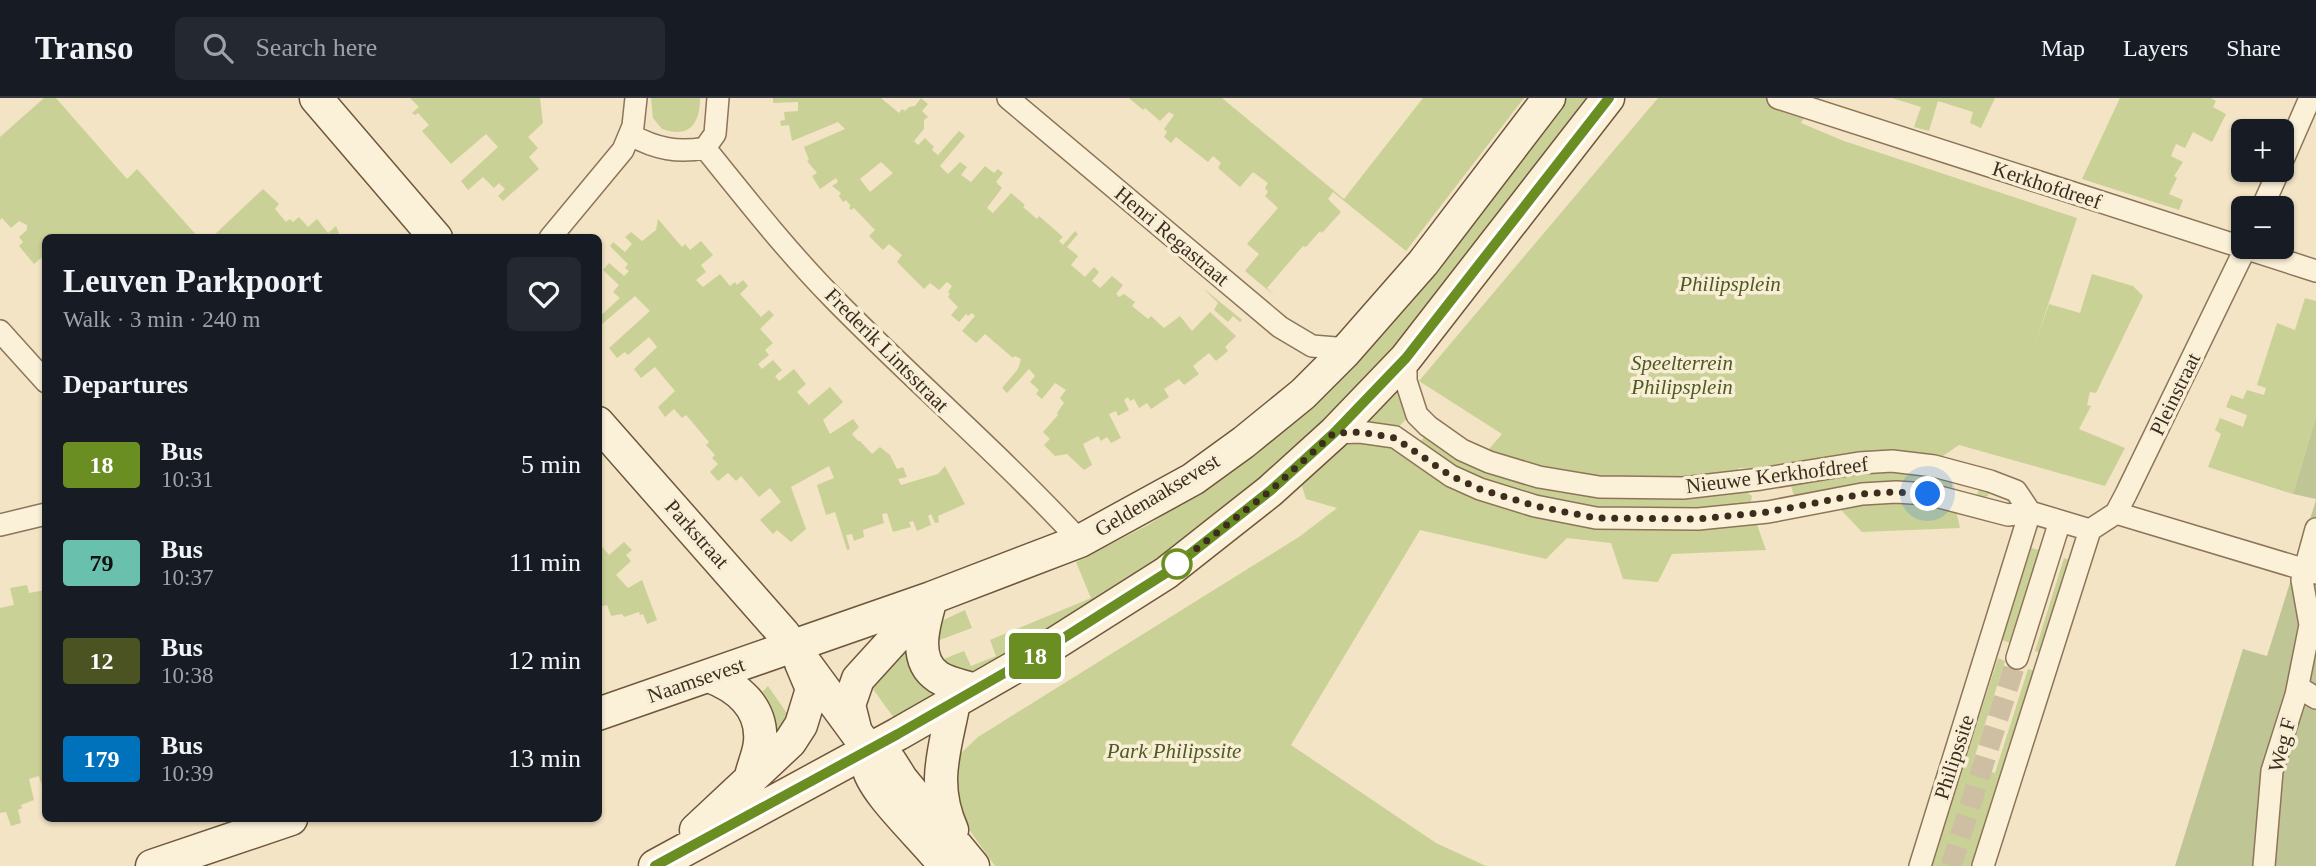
<!DOCTYPE html>
<html lang="en">
<head>
<meta charset="utf-8">
<style>
	:root { --surface:#171b24; --page:#242831; --text:#f1f3f6; --muted:#9ea1a6; --line:#363941 }
	body { margin:0; font-family:Georgia,serif; background:var(--page); color:var(--text); height:100vh; display:flex; flex-direction:column; font-size:26px; white-space:nowrap }
	* { box-sizing:border-box; margin:0 }
	p { font-size:23px; color:var(--muted) }
	.icon { flex:none; width:38px; height:38px; fill:none; stroke:currentColor; stroke-width:2; stroke-linecap:round; stroke-linejoin:round }
	.map { position:relative; flex:1; overflow:hidden }
	.details { position:absolute; left:42px; top:136px; width:560px; height:588px; display:flex; flex-direction:column; background:var(--surface); border-radius:10px; box-shadow:0 2px 5px #0004 }
	.details>* { flex:none }
	.badge { padding:0 14px; border-radius:5px; font-size:24px; line-height:46px }
	.buttons { position:absolute; left:2231px; top:21px; display:grid; gap:14px }
	.buttons a { display:grid; place-items:center; width:63px; height:63px; border-radius:10px; background:var(--surface); box-shadow:0 2px 5px #0004; font-size:35px }
	.you { position:absolute; width:35px; height:35px; margin:-18px; border:5px solid #fff; border-radius:50%; background:#1a73e8; box-shadow:0 0 0 10px #1a73e833 }
	.map>.badge { position:absolute; translate:-50% -50%; box-shadow:0 0 0 4px #fff }
	h2 { padding:0 21px; font-size:26px; line-height:63px }
	.round { display:grid; place-items:center; flex:none; width:74px; height:74px; border-radius:10px; background:var(--page) }
	.head { display:flex; align-items:center; justify-content:space-between; height:119px; padding:0 21px }
	h1 { font-size:33px; font-weight:700; line-height:52px }
	ul { padding:0; list-style:none }
	li { display:flex; align-items:center; gap:21px; height:98px; padding:0 21px }
	li div { flex:1 }
	li b { display:block; font-size:26px }
	li em { font-style:normal }
	li .badge { min-width:77px; font-weight:700; text-align:center }
	header { display:flex; align-items:center; gap:42px; box-sizing:border-box; height:98px; padding:0 35px; background:var(--surface); border-bottom:2px solid var(--line) }
	header strong { font-size:33px }
	nav { display:flex; gap:38px; margin-inline-start:auto; font-size:24px }
	.search { width:490px; height:63px; background:var(--page); display:flex; align-items:center; gap:18px; box-sizing:border-box; padding:0 24px; border-radius:10px; color:var(--muted); font-size:26px }
	.map>svg:first-child { display:block }
	.green { fill:#cad197; fill-rule:evenodd }
	.cemetery { fill:#c0c596 }
	.lines { fill:none; stroke-linecap:round; stroke-linejoin:round }
	.street-tunnel { stroke:#cebfa3; stroke-width:21; stroke-dasharray:21 10; stroke-linecap:butt }
	.street-casing { stroke:#8e7559; stroke-width:24 }
	.secondary-casing { stroke:#70563c; stroke-width:35 }
	.street { stroke:#fbf1d9; stroke-width:21 }
	.secondary { stroke:#fbf1d9; stroke-width:32 }
	.line-casing { stroke:#fff; stroke-width:16 }
	.line { stroke:#6b8e23; stroke-width:10 }
	.walk { stroke:#3d2d1e; stroke-width:7; stroke-dasharray:0 12.6 }
	.stop-dot { fill:#fff; stroke:#6b8e23; stroke-width:3.5 }
	.labels { text-anchor:middle; dominant-baseline:central; stroke-width:7; stroke-linejoin:round; paint-order:stroke }
	.street-label { font-size:21px; fill:#3d2d1e; stroke:#f8eed5 }
	.park-label { font-size:21px; font-style:italic; fill:#4d5b23; stroke:#f8eed5 }
</style>
</head>
<body>
<header>
<strong>Transo</strong>
<div class="search"><svg class="icon" aria-label="search" viewBox="0 0 24 24"><circle cx="10" cy="10" r="6"/><path d="M15 15l6 6"/></svg>Search here</div>
<nav><a>Map</a><a>Layers</a><a>Share</a></nav>
</header>
<div class="map">
<svg width="2316" height="768" viewBox="0 0 2316 768">
	<rect width="100%" height="100%" fill="#f2e4c4"/>
	<path class="green" d="M44,0H56L127,81L137,71L199,140H46L45,164L41,160L34,166L19,148L23,144L19,139L27,132V127L19,123L11,130L2,120L0,122V39Z
		M410,0H540L543,25L528,39L538,50L529,59L539,71L503,103L498,98L505,91L499,85L494,90L483,79L468,92L461,83L498,49L486,36L451,66L422,33L429,27L418,15L415,17L412,15L419,9Z
		M651,0H700C700,25 690,41 662,31L653,20Z
		M773,0H881L899,15L902,11L905,13L909,9L915,8L921,0L928,6L922,13L928,19L924,22V31L914,43L918,47L925,40L934,49L932,52L938,57L959,33L965,38L940,68L948,76L960,64L967,69L961,77L971,84L985,68L994,75L998,71L1003,75L996,84L1002,90L987,110L993,115L1011,95L1025,107L1023,109L1037,121L1039,118L1063,139L1059,143L1063,147L1075,133L1078,136L1067,149L1078,158L1071,167L1085,179L1094,169L1099,174L1092,183L1100,190L1112,178L1123,187L1116,196L1119,199L1124,196L1135,204L1132,208L1148,221L1151,218L1164,230L1180,218L1192,233L1210,214L1236,238L1225,249L1228,253L1216,263L1209,255L1193,268L1199,276L1184,287L1179,281L1164,291L1169,299L1151,311L1147,305L1139,310L1134,301L1130,303L1128,299L1124,302L1129,312L1118,318L1116,313L1109,316L1121,340L1111,345L1107,339L1101,343L1098,338L1083,346L1092,367L1084,372L1067,356L1055,358L1044,347L1050,341L1043,334L1058,317L1057,315L1064,305L1060,300L1066,292L1055,285L1042,301L1036,296L1039,292L1030,284L1035,278L1029,271L1007,295L1002,290L1018,271L1021,261L1015,258L1013,260L985,236L976,245L962,233L975,218L972,215L968,218L966,216L959,224L951,217L958,209L948,199L950,196L948,194L952,188L947,184L939,192L930,185L924,191L897,164L902,157L889,146L883,152L869,138L875,132L854,110L851,112L849,110L851,108L846,102L843,104L839,98L841,95L832,88L838,84L836,80L820,91L812,78L817,75L807,63L809,62L804,49L845,31L838,24L792,43L789,27L781,28L780,23L785,22L784,14L798,13V4L773,5ZM881,64L893,75L870,94L860,81Z
		M1129,0H1222L1344,101L1423,0H1524L1406,153L1333,94L1328,101L1341,114L1322,135L1320,133L1306,149L1303,148L1267,190L1275,198L1245,173L1259,156L1247,146L1278,110L1265,98L1268,94L1265,90L1268,85L1253,74L1240,89L1218,70L1221,65L1213,58L1208,64L1176,39L1171,45L1164,39L1167,34L1164,31L1174,17L1169,14L1160,23L1145,10L1143,12Z
		M1565,0H1591L1403,241L1341,308L1260,383L1174,451L1103,499L985,568L964,577L941,562L964,553L971,568L996,558L990,542L1091,500L1076,464L1148,427L1193,398L1501,84Z
		M1658,0H1817L1801,25L1844,43L2077,120L2034,249L2049,206L2080,215L2092,176L2133,188L2143,198L2096,295L2090,294L2087,307L2091,308L2079,331L2125,350L2105,388L1959,347L1943,358L1948,377L1952,378V390L1977,397L1980,389L1989,391L1988,398L1981,401L1952,394L1960,430L1862,434L1824,394L1794,398L1791,388L1801,369L1738,370L1745,393L1752,398L1750,407L1766,452L1672,456L1658,484L1623,481L1611,445L1567,440L1546,461L1420,432L1291,647L1436,745L1486,768H995L961,720L953,673L958,658L978,639L1299,439L1337,410L1306,401L1296,370L1334,335L1395,339L1452,391L1466,377L1417,346L1429,335L1478,364L1502,336L1419,283Z
		M1892,0H1995L1981,30L1970,25L1973,14L1938,3L1929,33L1914,29L1921,9Z
		M2120,0H2211L2216,3L2213,9L2226,16L2212,44L2193,34L2185,50L2176,46L2171,58L2183,64L2174,78L2177,80L2169,96L2183,102L2179,112L2082,81Z
		M263,91L279,106L275,111L286,124L290,121L293,124L299,119L308,129L317,121L328,135L336,128L341,140H211Z
		M658,121L682,149L685,146L690,152L701,143L713,157L701,167L706,174L696,182L703,189L720,176L730,188L735,184L737,187L743,182L748,188L740,196L761,219L769,212L774,217L760,231L773,245L765,252L769,257L758,266L762,271L773,262L782,272L775,278L779,283L794,271L806,286L797,294L809,307L830,289L843,304L823,322L830,336L853,321L859,329L852,336L858,343H860L872,356L880,349L890,357L897,371L903,369L907,379L898,381L901,387L938,376L945,368L965,406L938,418L939,424L935,425L931,416L928,418L931,427L917,433L913,423L909,424L911,429L893,434L887,415L882,416L884,425L863,432L864,439L854,443L852,436L846,437L850,451L847,452L835,414L826,417L817,387L834,380L829,368L791,389L806,431L791,444L777,432L773,436L760,422L781,404L770,390L759,399L741,378L736,383L728,375L718,383L710,374L718,366L712,360L715,357L706,347L709,344L686,317L682,320L674,311L665,319L658,309L675,293L655,269L641,280L634,271L657,249L649,239L628,257L625,254L617,260L609,250L650,213L635,198L601,227L599,223V219L620,200L613,194L619,187L603,172L609,165L624,178L629,173L625,170L628,166L610,148L613,144L625,154L632,146L625,139L631,134L642,143L656,132Z
		M1203,190L1242,222L1240,224L1233,218L1228,224L1214,212L1218,205Z
		M2305,200L2316,203V319L2293,396L2208,369L2221,336L2215,332L2220,320L2243,329L2247,317L2226,309L2231,297L2243,301L2247,292L2264,297L2266,290L2257,287L2277,225L2295,232Z
		M1396,292L1408,319L1395,333L1366,328L1367,323Z
		M624,444L632,452L626,457L631,463L616,477L628,490L642,482L657,522L647,526L643,516L640,517L639,514L624,519L622,516L611,518L607,507L599,509V445L609,457Z
		M2031,450L2039,452L2010,545L2002,542Z
		M2064,460L2072,463L2043,556L2035,553Z
		M27,487L29,495L45,492V687L42,688L39,678L29,681L34,702L21,707L22,710L18,712L21,725L11,728L6,714L0,715V510L14,507L10,490Z
		M965,512L972,530L934,544L937,525Z
		M909,543L945,592L894,620L870,587Z
		M1998,560L2005,563L1972,667L1995,675L2028,571L2035,573L1973,768H1931Z
		M768,588L793,624L776,647L758,599Z"/>
	<path class="cemetery" d="M2316,319V401L2293,396Z
		M2316,402V768H2175L2243,551L2267,558Z"/>
	<g class="lines">
		<path class="street-tunnel" d="M1951,768L2017,560"/>
		<g class="street-casing">
			<path id="street" d="M1008,0L1280,229L1312,248L1348,251
				M1778,0L2316,173
				M631,37C656,51 678,55 705,50L715,36L718,0
				M705,50C746,101 787,153 833,200C914,283 1002,358 1080,443
				M2282,64L2310,0
				M2262,110L2279,72
				M550,140L623,52L633,28L636,0
				M0,233L46,284
				M1406,260V283L1417,317L1428,328L1462,352L1489,364L1539,379L1599,389L1683,390L1761,381L1859,365L1892,363L1934,368L1990,383L2016,393L2030,414
				M1334,335L1360,334L1395,339L1451,378L1480,391L1535,408L1596,420L1698,421L1768,414L1862,396L1896,394L1928,396L2008,417L2030,414L2090,432
				M2116,415L2316,475
				M0,427L46,416
				M2090,432L2116,415L2126,396L2246,149
				M2017,560L2060,423
				M2298,589L2316,600
				M1920,768L2030,414
				M1983,768L2090,432
				M2264,768L2272,673L2296,597L2310,527L2302,482L2316,431"/>
		</g>
		<g class="secondary-casing">
			<path id="secondary" d="M316,0L436,140
				M598,325L783,535L869,652L890,663L902,682L973,768
				M931,501C924,525 912,562 938,579C949,586 963,588 975,592
				M709,578C738,589 763,610 760,644C759,657 752,670 750,683
				M598,616L931,500L1080,443L1193,381L1244,344L1303,296L1344,255L1423,165L1549,0
				M855,631L849,607L858,581L928,504
				M869,652C869,657 867,663 868,668C870,692 929,745 945,768
				M696,732L790,644L801,627L812,591L801,565
				M952,732C931,685 945,652 954,604
				M152,768L291,721
				M655,768L898,636L1043,553L1166,475L1270,393L1334,335L1406,260L1608,0"/>
		</g>
		<use href="#street" class="street"/>
		<use href="#secondary" class="secondary"/>
	</g>
	<g class="lines">
		<g class="line-casing">
			<path id="line" d="M655,768L898,636L1043,553L1166,475L1270,393L1334,335L1406,260L1609,0"/>
		</g>
		<use href="#line" class="line"/>
		<path class="walk" d="M1177,466L1270,393L1334,335L1360,334L1395,340L1451,378L1480,391L1535,408L1596,420L1698,421L1768,414L1862,396L1896,394L1928,396"/>
	</g>
	<circle class="stop-dot" cx="1177" cy="466" r="14"/>
	<g class="labels">
		<g class="street-label">
			<text transform="translate(2047 87) rotate(18)">Kerkhofdreef</text>
			<text transform="translate(1172 138) rotate(40)">Henri Regastraat</text>
			<text transform="translate(887 252) rotate(45)">Frederik Lintsstraat</text>
			<text transform="translate(2175 296) rotate(-64)">Pleinstraat</text>
			<text transform="translate(1777 377) rotate(-7)">Nieuwe Kerkhofdreef</text>
			<text transform="translate(1157 397) rotate(-31)">Geldenaaksevest</text>
			<text transform="translate(697 436) rotate(48)">Parkstraat</text>
			<text transform="translate(696 582) rotate(-19)">Naamsevest</text>
			<text transform="translate(2282 647) rotate(-75)">Weg F</text>
			<text transform="translate(1954 659) rotate(-72)">Philipssite</text>
		</g>
		<g class="park-label">
			<text x="1730" y="186">Philipsplein</text>
			<text x="1682" y="265">Speelterrein<tspan x="1682" dy="24">Philipsplein</tspan></text>
			<text x="1174" y="653">Park Philipssite</text>
		</g>
	</g>
</svg>
<div class="buttons">
<a>+</a>
<a>−</a>
</div>
<div class="you" style="left:1928px;top:396px"></div>
<b class="badge" style="left:1035px;top:558px;background:#6b8e23;color:#fff">18</b>
<section class="details">
<div class="head"><div><h1>Leuven Parkpoort</h1><p>Walk · 3 min · 240 m</p></div><a class="round"><svg class="icon" aria-label="heart" viewBox="0 0 24 24"><path d="M12 20l-8-8c-3-5 5-10 8-4 3-6 11-1 8 4z"/></svg></a></div>
<h2>Departures</h2>
<ul>
<li><span class="badge" style="background:#6b8e23;color:#fff">18</span><div><b>Bus</b><p>10:31</p></div><em>5 min</em></li>
<li><span class="badge" style="background:#69c0ac;color:#111">79</span><div><b>Bus</b><p>10:37</p></div><em>11 min</em></li>
<li><span class="badge" style="background:#4a5321;color:#fff">12</span><div><b>Bus</b><p>10:38</p></div><em>12 min</em></li>
<li><span class="badge" style="background:#0072bc;color:#fff">179</span><div><b>Bus</b><p>10:39</p></div><em>13 min</em></li>
</ul>
</section>
</div>
</body>
</html>
